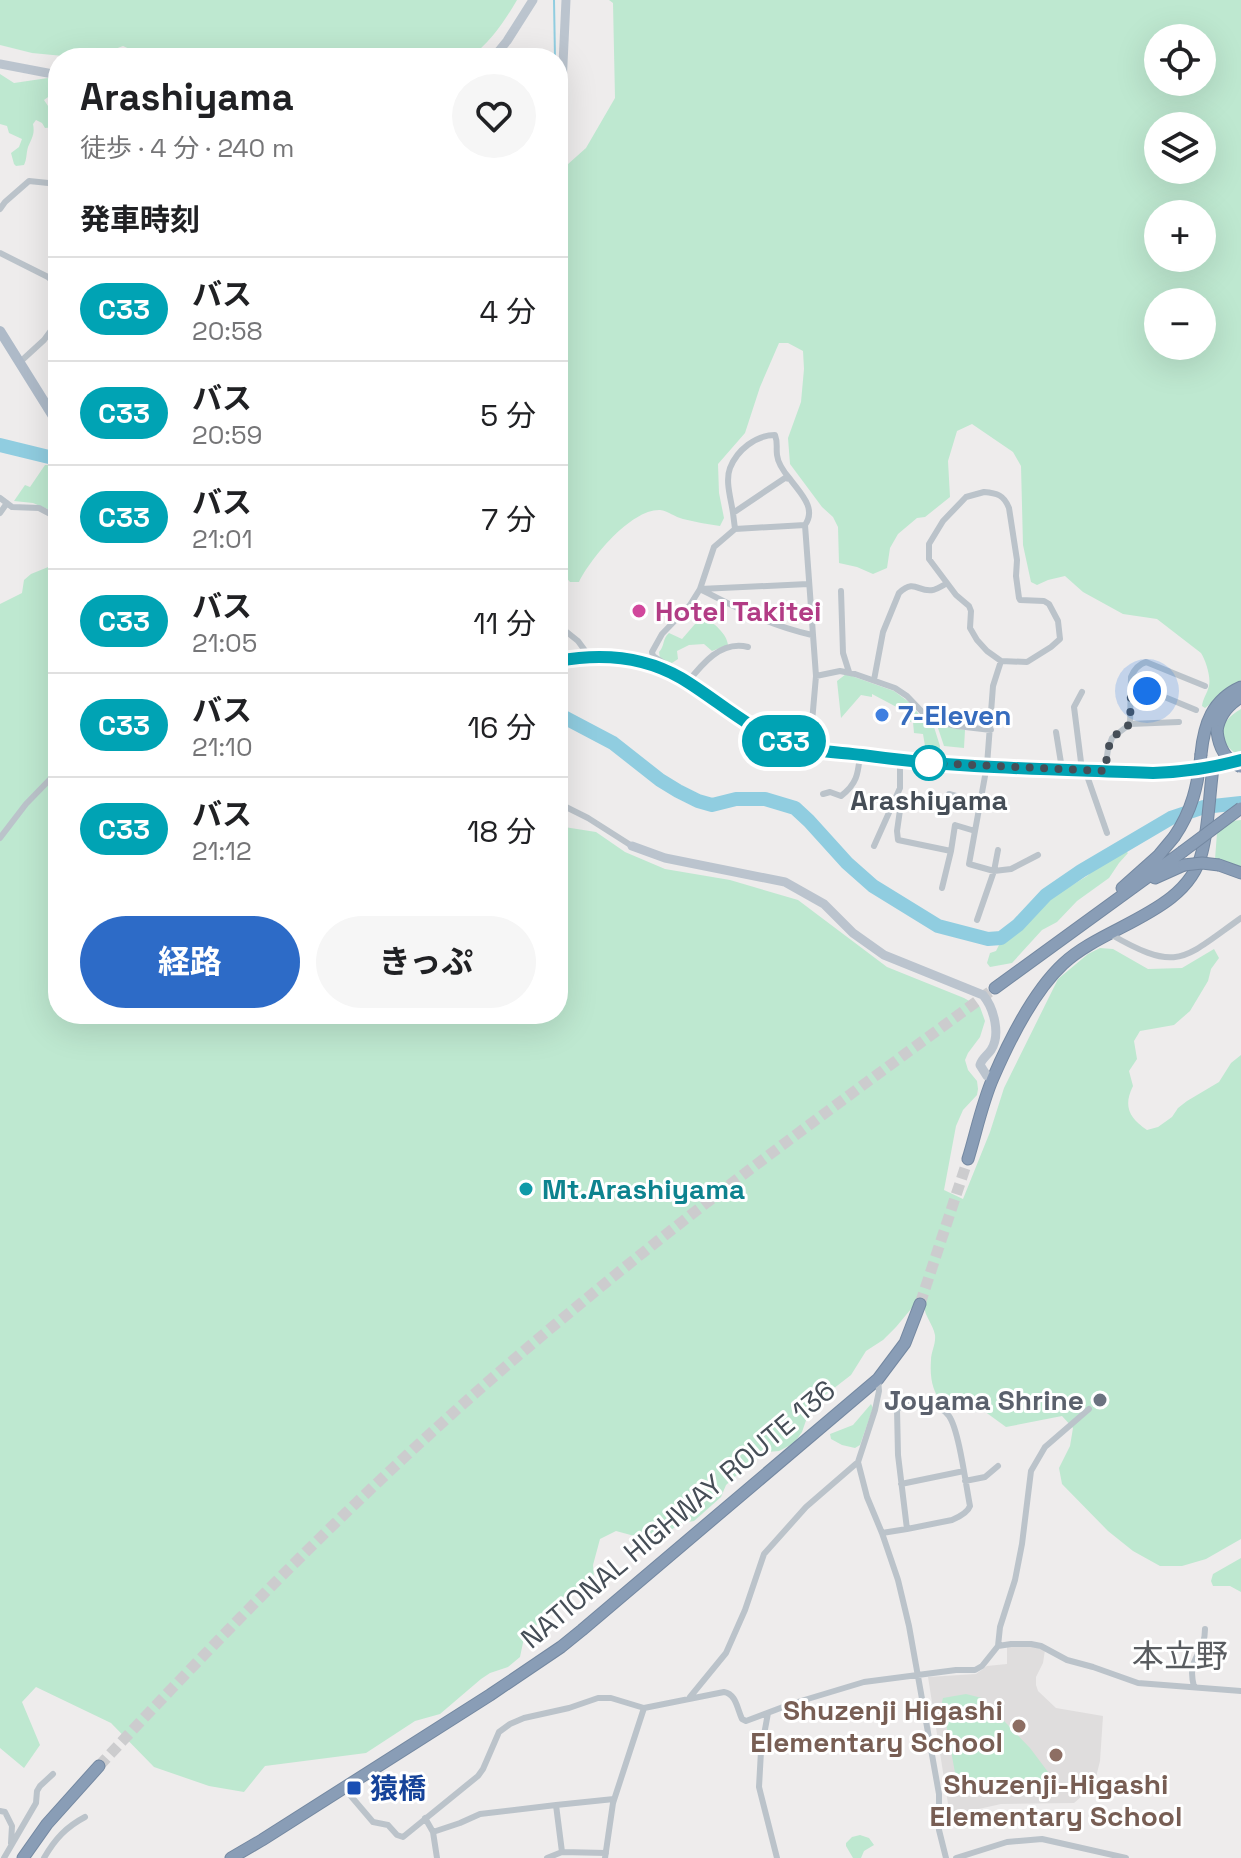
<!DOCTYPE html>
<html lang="ja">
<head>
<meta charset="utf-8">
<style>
	:root { --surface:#fff; --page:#f6f6f6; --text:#202124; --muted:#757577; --line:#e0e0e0; --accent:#2d6bc7 }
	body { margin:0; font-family:"Space Grotesk","Noto Sans JP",sans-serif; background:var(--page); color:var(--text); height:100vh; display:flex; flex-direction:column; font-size:30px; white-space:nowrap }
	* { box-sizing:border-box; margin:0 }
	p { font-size:26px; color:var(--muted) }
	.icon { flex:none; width:44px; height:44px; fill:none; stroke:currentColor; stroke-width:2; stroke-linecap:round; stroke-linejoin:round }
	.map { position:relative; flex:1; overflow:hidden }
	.sheet { position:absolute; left:48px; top:48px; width:520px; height:976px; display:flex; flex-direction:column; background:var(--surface); border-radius:32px; box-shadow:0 8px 32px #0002 }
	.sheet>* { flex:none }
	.badge { padding:0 16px; border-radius:26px; font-size:28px; line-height:52px }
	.tools { position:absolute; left:1144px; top:24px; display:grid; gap:16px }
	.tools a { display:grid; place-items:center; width:72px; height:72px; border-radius:50%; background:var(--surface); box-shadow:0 8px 32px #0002; font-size:40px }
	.you { position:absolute; width:40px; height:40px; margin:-20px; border:6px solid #fff; border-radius:50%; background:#1a73e8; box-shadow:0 0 0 12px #1a73e833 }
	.map>.badge { position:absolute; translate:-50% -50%; box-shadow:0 0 0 4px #fff }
	h2 { padding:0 32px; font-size:30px; line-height:72px }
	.round { display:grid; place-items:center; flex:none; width:84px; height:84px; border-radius:42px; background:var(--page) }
	.headline { display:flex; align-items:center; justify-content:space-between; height:136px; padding:0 32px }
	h1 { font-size:38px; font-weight:700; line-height:60px }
	.cta { display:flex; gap:16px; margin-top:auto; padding:16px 32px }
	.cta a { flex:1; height:92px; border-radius:48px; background:var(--accent); color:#fff; font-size:32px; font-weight:700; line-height:92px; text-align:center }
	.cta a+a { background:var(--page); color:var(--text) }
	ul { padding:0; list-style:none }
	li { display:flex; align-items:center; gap:24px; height:104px; padding:0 32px; border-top:2px solid var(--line) }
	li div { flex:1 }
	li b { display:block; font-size:30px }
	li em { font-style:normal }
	li .badge { min-width:88px; font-weight:700; text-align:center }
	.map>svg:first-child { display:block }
	.education { fill:#dfdddd }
	.green { fill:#bee8d0; fill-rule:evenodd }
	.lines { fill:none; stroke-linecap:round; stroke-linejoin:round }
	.stream { stroke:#90cde0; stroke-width:2 }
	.river { stroke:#90cde0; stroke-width:14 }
	.highway-tunnel { stroke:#ccccce; stroke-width:11; stroke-dasharray:11 5.5; stroke-linecap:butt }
	.highway-casing { stroke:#7488a1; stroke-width:13 }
	.street { stroke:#bbc3ca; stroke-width:6 }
	.secondary { stroke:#bbc4ce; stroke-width:9 }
	.primary { stroke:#aebac8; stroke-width:10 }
	.highway { stroke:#899db6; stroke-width:11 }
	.highway-bridge-casing { stroke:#7488a1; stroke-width:13; stroke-linecap:butt }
	.highway-bridge { stroke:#899db6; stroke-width:11 }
	.line-casing { stroke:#fff; stroke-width:18 }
	.line { stroke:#00a3b4; stroke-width:12 }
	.walk { stroke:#464e57; stroke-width:8; stroke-dasharray:0 14.4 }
	.hotel-dot { fill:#d1479c; stroke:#fff; stroke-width:3 }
	.shop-dot { fill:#3f7fe0; stroke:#fff; stroke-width:3 }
	.stop-dot { fill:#fff; stroke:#00a3b4; stroke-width:4 }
	.culture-dot { fill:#0f9aa8; stroke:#fff; stroke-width:3 }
	.worship-dot { fill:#6b7280; stroke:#fff; stroke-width:3 }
	.education-dot { fill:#8d6e63; stroke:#fff; stroke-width:3 }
	.transit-dot { fill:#1a4fb4; stroke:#fff; stroke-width:3 }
	.labels { text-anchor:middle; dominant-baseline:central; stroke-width:6; stroke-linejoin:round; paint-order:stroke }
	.hotel-label { font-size:28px; font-weight:bold; fill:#b23c85; stroke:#fff; text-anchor:start }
	.shop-label { font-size:28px; font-weight:bold; fill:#366cbe; stroke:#fff; text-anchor:start }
	.stop-label { font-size:28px; font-weight:bold; fill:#464e57; stroke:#fff }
	.culture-label { font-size:28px; font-weight:bold; fill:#0d838f; stroke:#fff; text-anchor:start }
	.worship-label { font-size:28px; font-weight:bold; fill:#5b616d; stroke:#fff; text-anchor:end }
	.street-label { font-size:28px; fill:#464e57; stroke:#fff }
	.education-label { font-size:28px; font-weight:bold; fill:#785e54; stroke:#fff; text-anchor:end }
	.transit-label { font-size:28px; font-weight:bold; fill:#164399; stroke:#fff; text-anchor:start }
	.quarter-label { font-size:32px; fill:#595c60; stroke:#fff }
</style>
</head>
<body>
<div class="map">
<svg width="1241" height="1858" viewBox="0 0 1241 1858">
	<rect width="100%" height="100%" fill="#eeecec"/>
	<path class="education" d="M1008,1646L1035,1647L1045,1650L1043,1663L1036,1677V1685L1038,1691L1056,1708L1103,1716L1100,1761L1096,1777L1089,1790L1074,1803L1001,1804L952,1815L949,1810L928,1677L976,1674L987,1666L1007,1664V1647Z"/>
	<path class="green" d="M0,0H517C504,22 490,43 469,58H132L134,51L123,46L91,58H84L32,53L0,45Z
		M609,0H1241V680L1205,708L1202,706C1203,698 1207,694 1209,686C1211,677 1206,661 1201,653L1157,619L1123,614L1083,592L1065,576L1048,580L1037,585L1031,582L1023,545L1021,466L1013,452L972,424L957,431L948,461L950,497L925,517L917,518L898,534L890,548L887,568L873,574L857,567L839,563L838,527L833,517L822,507L790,464L788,438L801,402L804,369L803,351L788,343H779L760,387L745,433L718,464L719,493L724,518L720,526C707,524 695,522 683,519C675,517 668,511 660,510C631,509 591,558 579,582H570L565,576L567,552L558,544V173L586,148L615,98L613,3ZM1158,38H1202V82H1158ZM1158,126H1202V170H1158ZM1158,214H1202V258H1158ZM1158,302H1202V346H1158Z
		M0,74L14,83L48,78L55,83V92L44,100L48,106L58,109V130L55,127L45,128L42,123L36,120L33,124C35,134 32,138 28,147C26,154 27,159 24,165L16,166L14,164L11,153L19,147L22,139L9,133L7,126L0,124Z
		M45,465H58V503L50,510L33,503L14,501L25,485L30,487Z
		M58,563V1014H558V826L596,832L625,852L665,869L730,880L798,900L887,967L964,998L980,1007L985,1021L980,1037L968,1053L965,1060L968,1070L977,1081L978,1089L977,1095L963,1110L956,1126L944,1190L963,1199L990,1132L1004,1088L1058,979L1088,954L1100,948L1113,949L1148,969L1182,968L1214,949L1219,958L1211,969L1208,981L1190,1011L1174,1025L1140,1031L1134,1041L1137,1059L1129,1071L1133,1086C1123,1106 1129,1118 1147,1130L1158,1127L1172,1117L1178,1108L1187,1101L1219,1082L1231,1063L1241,1055V1539L1206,1559L1182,1566H1160L1133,1551L1108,1531L1062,1484L1059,1468L1070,1446L1073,1428L1062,1416L1006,1427L984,1411C947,1415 928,1400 931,1360C931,1352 936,1344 935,1335C933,1324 925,1317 924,1306L916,1303L896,1327L883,1340L866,1351L851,1375L811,1406L802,1432L794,1443L779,1451L767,1452L749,1464L726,1485L721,1497L694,1521L682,1523L653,1541L616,1531L600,1539L593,1565L594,1577L586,1586L563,1598L524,1638L520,1657L508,1667L490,1673L481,1679L440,1714L415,1721L366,1753L265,1766L244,1792L209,1786L154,1767L111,1723L36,1687L22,1702L40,1745L24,1768L0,1748V604L22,593L24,580L31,574Z
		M704,617C714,623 727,634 728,645L712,651L704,644L689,645L677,651L678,659L672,663L660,659L659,652C665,646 662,639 669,633L682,639L695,624Z
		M846,674L894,691L909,702L922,718L934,727L940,746L939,757L925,746L923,734L914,733L913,722L906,721V712L872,694V697L861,695L841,718L837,681Z
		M1241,709V753H1235C1214,738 1221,720 1241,709Z
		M937,725L965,730L964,748L944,746Z
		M1241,820V869L1228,862L1215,859L1217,833L1232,821Z
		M1125,850L1128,853L1119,863L1109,878L1077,901L1057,922L1042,930L1012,963L990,967L987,963L990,953L996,951L1000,943L1026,923L1043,903L1087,876L1102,862L1119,856Z
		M871,1404L873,1408L860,1445L855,1448L842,1445L831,1439L830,1434L853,1425Z
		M1241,1558V1592L1230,1586H1213L1211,1581L1213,1574Z
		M966,1694L982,1698L1030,1748L1054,1780V1782L982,1791C970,1790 962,1790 956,1778L942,1702L943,1698Z
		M860,1835L869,1838L874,1845L864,1851L861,1858H853L846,1846V1843L852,1837Z"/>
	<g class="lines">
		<path class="stream" d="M554,0L555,58"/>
		<path class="river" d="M0,445L49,457H58
			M558,714L613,743L660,780L678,791L698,801L712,805L736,799H765L795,808L809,821L847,863L873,886L938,926L988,939L1001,938L1018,925L1046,895L1081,871L1171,818L1204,807L1241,803"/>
		<path class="highway-tunnel" d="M920,1304L968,1159
			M99,1766C247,1607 400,1452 568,1314C705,1199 851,1094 995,988"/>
		<g class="highway-casing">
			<path id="highway" d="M1217,731C1219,715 1228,705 1241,697
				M1201,754C1204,724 1212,700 1241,687
				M1219,865L1241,873
				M1155,878L1184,865
				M1122,888L1159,855L1174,837
				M995,988L1182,852
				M968,1159C976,1133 982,1103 993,1078C1009,1041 1034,991 1063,964C1104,925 1188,913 1202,852C1209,825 1209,796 1213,768L1241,760
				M23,1858L47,1824L99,1766
				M231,1858L262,1840L490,1695L561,1647L582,1630L878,1379L905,1343L920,1304"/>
		</g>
		<path class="street" d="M0,209L5,202L29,181L58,184
			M0,253L48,277L58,286
			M20,362L44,340L58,321
			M984,492C997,493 1004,495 1009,508L1017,560L1016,576L1019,598L1020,600L1044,601L1049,604L1058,621L1060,639L1051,647L1027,662L1001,661L987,651L977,640L970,628L971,611L969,606L956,595L929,559V544L943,521L966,497Z
			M0,498L12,507L39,508L58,518
			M0,513L7,503
			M733,513C731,499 725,481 730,468C737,450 756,435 775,435C778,443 776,447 777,455C778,464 784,472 790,479
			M735,529L733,513L785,478L790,479C800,493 817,508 805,525L816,676L812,722L800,747
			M700,589C737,608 770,626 812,635
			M700,589L808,584
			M841,591L843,653L849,672
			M558,625L578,641L589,656
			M667,672L664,663L653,656L652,652L662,634L690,605L700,589L714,547L735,529L805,525
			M816,676L840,671L855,674L895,688L907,696L930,720L957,726L991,730
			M874,680L883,632L899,593C915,578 918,593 933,590C935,590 946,584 947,583
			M687,683C702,664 721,640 748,647
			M1131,691H1150L1196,710
			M1082,692L1074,707L1082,770
			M1130,724L1179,722
			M1056,732L1062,769
			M1085,770L1107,833
			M1105,771L1108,749L1112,738L1130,724L1131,677C1134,670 1139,664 1146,662L1205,686
			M823,794L830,792L841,796C857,784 858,774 860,755
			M949,794L980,803
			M898,795L900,810L897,831L898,840L951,851L955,825L975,831
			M558,803L588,818L632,846
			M0,838L26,804L58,771
			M874,846L900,788V761
			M998,850L994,871L1011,869L1038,855
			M942,888L951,851
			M977,920L994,871L969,864L987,765L993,686L1001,661
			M1110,934C1178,973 1182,960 1241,918
			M878,1379L879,1391L875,1410L858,1462L867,1497L882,1533L898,1580L909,1626L939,1794V1830L946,1858
			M926,1403C935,1406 943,1408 949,1416C959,1430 966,1486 970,1506C968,1512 959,1517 952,1520L907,1529L898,1455L897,1409L905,1405Z
			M965,1481L985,1477L998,1466
			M901,1484L964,1471
			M882,1533L907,1529
			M998,1646L1000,1627L1015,1580L1022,1544L1031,1471L1045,1447L1089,1409
			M1194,1687C1186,1656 1205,1657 1205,1629
			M690,1697L726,1653L745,1610L764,1554L806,1507L858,1462
			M768,1713L761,1751L759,1787L777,1858
			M344,1788L373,1822L388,1825L397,1835L403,1837L478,1776L483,1769L499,1732L510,1724L524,1718L569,1708L598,1698H611L644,1708L724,1692C736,1694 737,1708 742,1719L746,1721L791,1704L864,1682L956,1670H975L982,1666L998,1646L1011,1644H1031L1041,1646L1067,1660L1093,1667L1138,1683L1241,1691
			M556,1805L614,1799
			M0,1811L5,1812L12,1826L11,1843
			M425,1818L433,1832L437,1858
			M433,1832L460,1823L480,1814L556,1805L562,1852
			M4,1858L36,1803L37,1791L40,1786L53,1774
			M44,1858C55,1839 66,1827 85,1817
			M547,1858L562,1852L606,1853
			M605,1858L613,1803L644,1708
			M956,1858L1007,1842L1042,1839L1126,1858"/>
		<path class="secondary" d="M493,58L507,41L533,0
			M0,64L58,75
			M558,95L562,85L566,0
			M632,846L665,858L785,882L824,904L853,933L884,955L983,995C994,1008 1001,1035 991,1050C987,1056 982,1058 980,1065L987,1076L992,1079"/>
		<path class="primary" d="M0,331L58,424
			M558,661C601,653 643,656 681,678C718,700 749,731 790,744C813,751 839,752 862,755C958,769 1056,769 1153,773L1184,772L1213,768"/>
		<use href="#highway" class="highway"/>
		<g class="highway-bridge-casing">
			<path id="highway-bridge" d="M1217,731C1219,748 1225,759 1241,767
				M1174,837C1192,811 1198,785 1201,754
				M1182,852L1241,808
				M1184,865L1202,863L1219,865"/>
		</g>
		<use href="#highway-bridge" class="highway-bridge"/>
	</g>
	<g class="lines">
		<g class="line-casing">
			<path id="line" d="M558,661C601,653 643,656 681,678C718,700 748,730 790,744C813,752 839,752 862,755C958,769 1056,769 1153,773C1184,772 1212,768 1241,760"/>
		</g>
		<use href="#line" class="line"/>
		<path class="walk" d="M929,763L1105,771L1108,749L1112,738L1130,724L1131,691H1147"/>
	</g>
	<circle class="hotel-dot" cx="639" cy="611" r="8"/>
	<circle class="shop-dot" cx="882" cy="715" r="8"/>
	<circle class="stop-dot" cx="929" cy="763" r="16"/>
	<circle class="culture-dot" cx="526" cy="1189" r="8"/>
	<circle class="worship-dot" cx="1100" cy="1400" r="8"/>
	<g class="education-dot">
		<circle cx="1019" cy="1726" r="8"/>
		<circle cx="1056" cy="1755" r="8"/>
	</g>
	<rect class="transit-dot" x="346" y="1780" width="16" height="16" rx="4"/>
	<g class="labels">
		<g class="hotel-label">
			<text x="655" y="611">Hotel Takitei</text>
		</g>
		<g class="shop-label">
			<text x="898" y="715">7-Eleven</text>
		</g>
		<g class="stop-label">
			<text x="929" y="800">Arashiyama</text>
		</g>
		<g class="culture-label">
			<text x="542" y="1189">Mt.Arashiyama</text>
		</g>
		<g class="worship-label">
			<text x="1084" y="1400">Joyama Shrine</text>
		</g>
		<g class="street-label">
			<text transform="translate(678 1514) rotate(-40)">NATIONAL HIGHWAY ROUTE 136</text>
		</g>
		<g class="education-label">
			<text x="1003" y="1710">Shuzenji Higashi<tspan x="1003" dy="32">Elementary School</tspan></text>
			<text x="1056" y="1784" text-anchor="middle">Shuzenji-Higashi<tspan x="1056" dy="32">Elementary School</tspan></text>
		</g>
		<g class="transit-label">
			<text x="370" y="1788">猿橋</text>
		</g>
		<g class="quarter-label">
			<text x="1180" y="1656">本立野</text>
		</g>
	</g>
</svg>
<div class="tools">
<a><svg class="icon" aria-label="locate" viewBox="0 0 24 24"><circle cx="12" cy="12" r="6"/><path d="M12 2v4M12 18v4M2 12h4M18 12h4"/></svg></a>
<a><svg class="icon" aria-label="layers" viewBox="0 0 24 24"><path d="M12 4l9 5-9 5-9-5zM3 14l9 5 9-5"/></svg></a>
<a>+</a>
<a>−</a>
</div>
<div class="you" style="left:1147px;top:691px"></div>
<b class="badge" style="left:784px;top:741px;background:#00a3b4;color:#fff">C33</b>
<section class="sheet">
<div class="headline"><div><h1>Arashiyama</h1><p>徒歩 · 4 分 · 240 m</p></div><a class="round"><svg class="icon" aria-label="heart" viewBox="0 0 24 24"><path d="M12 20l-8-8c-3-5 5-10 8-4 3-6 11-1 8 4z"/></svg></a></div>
<h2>発車時刻</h2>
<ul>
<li><span class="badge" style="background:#00a3b4;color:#fff">C33</span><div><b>バス</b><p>20:58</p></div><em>4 分</em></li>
<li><span class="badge" style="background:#00a3b4;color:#fff">C33</span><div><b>バス</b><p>20:59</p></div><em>5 分</em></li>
<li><span class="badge" style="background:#00a3b4;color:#fff">C33</span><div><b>バス</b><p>21:01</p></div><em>7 分</em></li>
<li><span class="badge" style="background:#00a3b4;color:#fff">C33</span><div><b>バス</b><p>21:05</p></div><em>11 分</em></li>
<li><span class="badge" style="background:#00a3b4;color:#fff">C33</span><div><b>バス</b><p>21:10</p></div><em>16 分</em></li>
<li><span class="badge" style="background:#00a3b4;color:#fff">C33</span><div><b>バス</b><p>21:12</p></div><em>18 分</em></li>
</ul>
<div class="cta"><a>経路</a><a>きっぷ</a></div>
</section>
</div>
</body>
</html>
